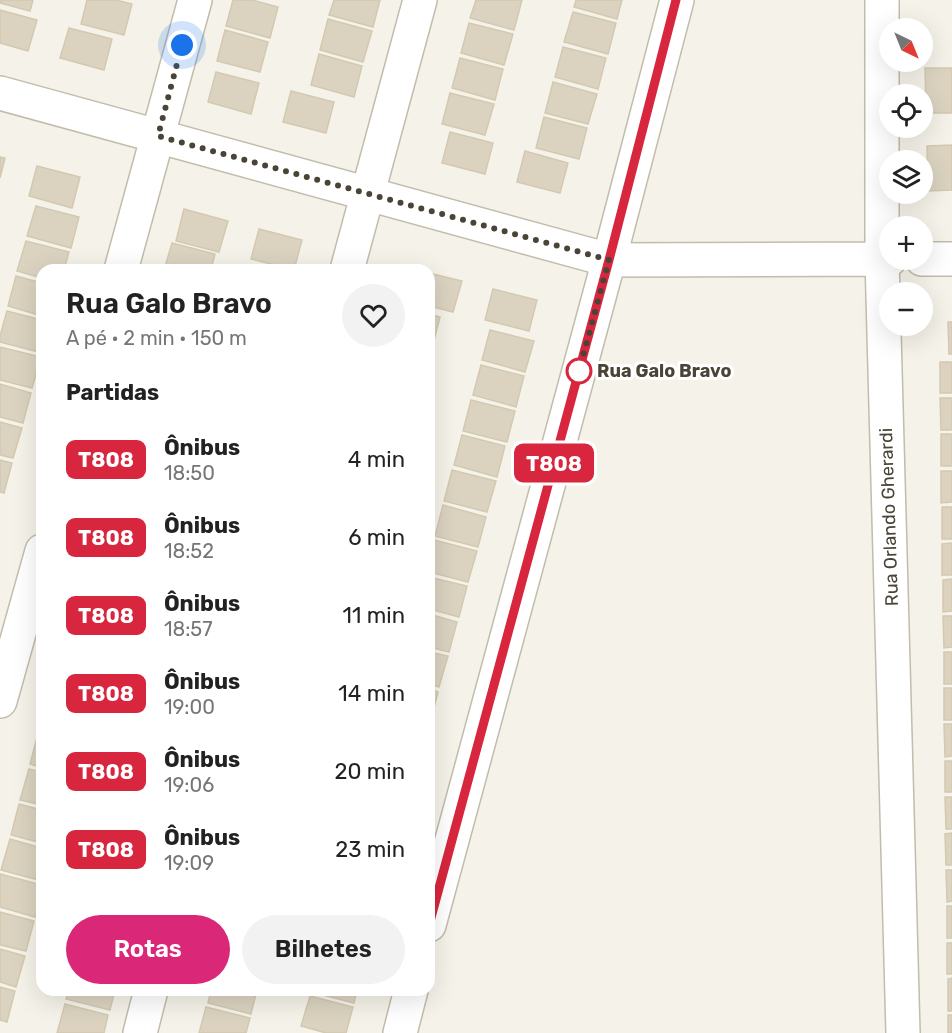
<!DOCTYPE html>
<html lang="pt">
<head>
<meta charset="utf-8">
<style>
	:root { --surface:#fff; --page:#f2f2f2; --text:#222; --muted:#767676; --accent:#db2777 }
	body { margin:0; font-family:Rubik,sans-serif; background:var(--page); color:var(--text); height:100vh; display:flex; flex-direction:column; font-size:22px; white-space:nowrap }
	* { box-sizing:border-box; margin:0 }
	p { font-size:20px; color:var(--muted) }
	.icon { flex:none; width:33px; height:33px; fill:none; stroke:currentColor; stroke-width:2; stroke-linecap:round; stroke-linejoin:round }
	.map { position:relative; flex:1; overflow:hidden }
	.sheet { position:absolute; left:36px; top:264px; width:399px; height:732px; display:flex; flex-direction:column; background:var(--surface); border-radius:18px; box-shadow:0 6px 24px #0002 }
	.sheet>* { flex:none }
	.badge { padding:0 12px; border-radius:9px; font-size:21px; line-height:39px }
	.needle { width:39px; rotate:137deg }
	.buttons { position:absolute; left:879px; top:18px; display:grid; gap:12px }
	.buttons a { display:grid; place-items:center; width:54px; height:54px; border-radius:50%; background:var(--surface); box-shadow:0 6px 24px #0002; font-size:30px }
	.you { position:absolute; width:30px; height:30px; margin:-15px; border:4px solid #fff; border-radius:50%; background:#1a73e8; box-shadow:0 0 0 9px #1a73e833 }
	.map>.badge { position:absolute; translate:-50% -50%; box-shadow:0 0 0 3px #fff }
	h2 { padding:0 30px; font-size:22px; line-height:54px }
	.round { display:grid; place-items:center; flex:none; width:63px; height:63px; border-radius:32px; background:var(--page) }
	.summary { display:flex; align-items:center; justify-content:space-between; height:102px; padding:0 30px }
	h1 { font-size:28px; font-weight:600; line-height:45px }
	.action { display:flex; gap:12px; margin-top:auto; padding:12px 30px }
	.action a { flex:1; height:69px; border-radius:36px; background:var(--accent); color:#fff; font-size:24px; font-weight:600; line-height:69px; text-align:center }
	.action a+a { background:var(--page); color:var(--text) }
	ul { padding:0; list-style:none }
	li { display:flex; align-items:center; gap:18px; height:78px; padding:0 30px }
	li div { flex:1 }
	li b { display:block; font-size:22px }
	li em { font-style:normal }
	li .badge { min-width:66px; font-weight:700; text-align:center }
	.map>svg:first-child { display:block }
	.building { fill:#dbd3c0; stroke:#d3c9b0; stroke-width:1.5 }
	.lines { fill:none; stroke-linecap:round; stroke-linejoin:round }
	.minor-casing { stroke:#c2bcab; stroke-width:36 }
	.minor { stroke:#fff; stroke-width:33 }
	.line-casing { stroke:#fff; stroke-width:14 }
	.line { stroke:#d7263d; stroke-width:9 }
	.walk { stroke:#4a4437; stroke-width:6; stroke-dasharray:0 10.8 }
	.stop-dot { fill:#fff; stroke:#d7263d; stroke-width:3 }
	.labels { text-anchor:middle; dominant-baseline:central; stroke-width:6; stroke-linejoin:round; paint-order:stroke }
	.stop-label { font-size:18px; font-weight:bold; fill:#4a4437; stroke:#fff; text-anchor:start }
	.street-label { font-size:18px; fill:#4a4437; stroke:#fff }
</style>
</head>
<body>
<div class="map">
<svg width="952" height="1033" viewBox="0 0 952 1033">
	<rect width="100%" height="100%" fill="#f5f3e9"/>
	<path class="building" d="M0,0H33L30,11L0,3Z
		M87,0H116L132,4L124,35L81,24Z
		M233,0H252L278,7L270,38L226,26Z
		M334,0H380L373,27L329,15Z
		M476,0H522L514,30L470,18Z
		M576,0H622L617,19L574,7Z
		M0,10L37,20L28,51L0,43Z
		M573,12L616,23L608,54L564,42Z
		M328,19L372,31L363,62L320,50Z
		M469,23L513,34L504,65L461,53Z
		M69,28L112,39L104,70L60,58Z
		M225,30L268,42L260,72L217,61Z
		M563,47L606,58L598,89L555,77Z
		M319,54L362,66L354,97L311,85Z
		M460,58L503,69L495,100L452,88Z
		M925,68H952V113H926Z
		M216,72L259,83L251,114L208,102Z
		M553,82L597,94L588,124L545,113Z
		M291,91L334,102L326,133L283,122Z
		M450,93L494,104L485,135L442,124Z
		M544,117L587,128L579,159L536,148Z
		M450,132L493,143L485,174L442,163Z
		M952,145V190L928,191L927,146Z
		M525,151L568,163L560,193L517,182Z
		M0,157L5,158L0,178Z
		M37,166L80,177L72,208L29,196Z
		M36,206L79,217L71,248L27,236Z
		M184,209L228,221L219,252L176,241Z
		M259,229L302,240L294,270L251,259Z
		M26,241L69,252L64,270H42V278L17,271Z
		M172,243L215,254L211,270H164Z
		M429,273L462,281L453,312L429,306Z
		M16,276L42,283V316L8,306Z
		M493,289L537,300L529,331L485,320Z
		M7,311L42,320V353L0,342V336Z
		M429,314L440,317L432,348L429,347Z
		M948,322H952V354H949Z
		M490,330L534,341L525,372L482,360Z
		M0,347L41,357L32,388L0,380Z
		M940,362H952V393H940Z
		M481,365L524,376L516,407L473,395Z
		M0,384L31,393L23,423L0,417Z
		M940,398H952V430H941Z
		M471,400L515,411L507,442L463,431Z
		M0,422L22,428L13,458L0,455Z
		M941,434H952V466H941Z
		M462,435L505,446L497,477L454,465Z
		M0,460L12,463L4,493L0,492Z
		M452,470L496,481L487,512L444,501Z
		M941,471H952V502L941,503Z
		M443,505L486,517L478,547L435,536Z
		M942,507H952V539H942Z
		M434,540L477,551L468,582L429,572V557Z
		M952,543V575H942V544Z
		M429,577L467,586L459,617L429,609Z
		M952,579V611L943,612V580Z
		M429,614L457,622L449,652L429,647Z
		M943,616H952V647L944,648Z
		M429,652L448,656L439,687L429,685Z
		M944,652H952V684H944Z
		M944,688H952V720H944Z
		M429,689L438,692L430,723L429,722Z
		M944,724H952V756L945,757Z
		M38,734L42,735V768L30,764Z
		M945,761H952V792H945Z
		M29,769L42,772V805L20,800Z
		M945,797H952V829H946Z
		M19,804L42,810V843L11,835Z
		M952,833V865H946L945,834Z
		M10,839L42,848V881L1,870Z
		M946,870H952V901L947,902Z
		M0,874L42,885V892L35,917L0,907Z
		M947,906H952V938H947Z
		M0,912L34,921L26,951L0,945Z
		M947,943H952V974H947Z
		M0,949L25,956L16,987L0,982Z
		M952,978V1011H948V979Z
		M0,987L15,991L7,1022L0,1020Z
		M69,990H115L110,1010L66,999Z
		M211,990H257L251,1014L208,1003Z
		M311,990H357L354,1003L311,992Z
		M310,996L353,1007L346,1033H326L301,1026Z
		M65,1004L108,1015L104,1033H57Z
		M206,1007L250,1018L246,1033H199Z
		M948,1015H952V1033H948Z"/>
	<g class="lines">
		<g class="minor-casing">
			<path id="minor" d="M882,0V259L903,1033
				M0,93L609,260L890,259
				M922,259H952
				M121,270L195,0
				M347,270L420,0
				M0,701L42,551
				M429,925L609,260L677,0
				M140,1033L151,990
				M400,1033L411,990"/>
		</g>
		<use href="#minor" class="minor"/>
	</g>
	<g class="lines">
		<g class="line-casing">
			<path id="line" d="M429,925L609,260L676,0"/>
		</g>
		<use href="#line" class="line"/>
		<path class="walk" d="M182,45L158,136L609,260L579,371"/>
	</g>
	<circle class="stop-dot" cx="579" cy="371" r="12"/>
	<g class="labels">
		<g class="stop-label">
			<text x="597" y="371">Rua Galo Bravo</text>
		</g>
		<g class="street-label">
			<text transform="translate(889 517) rotate(-92)">Rua Orlando Gherardi</text>
		</g>
	</g>
</svg>
<div class="buttons">
<a><svg class="needle" viewBox="-14 -14 28 28"><path d="M0-13l5 13h-10z" fill="#e53935"/><path d="M0 13l5-13h-10z" fill="#767676"/></svg></a>
<a><svg class="icon" aria-label="locate" viewBox="0 0 24 24"><circle cx="12" cy="12" r="6"/><path d="M12 2v4M12 18v4M2 12h4M18 12h4"/></svg></a>
<a><svg class="icon" aria-label="layers" viewBox="0 0 24 24"><path d="M12 4l9 5-9 5-9-5zM3 14l9 5 9-5"/></svg></a>
<a>+</a>
<a>−</a>
</div>
<div class="you" style="left:182px;top:45px"></div>
<b class="badge" style="left:554px;top:463px;background:#d7263d;color:#fff">T808</b>
<section class="sheet">
<div class="summary"><div><h1>Rua Galo Bravo</h1><p>A pé · 2 min · 150 m</p></div><a class="round"><svg class="icon" aria-label="heart" viewBox="0 0 24 24"><path d="M12 20l-8-8c-3-5 5-10 8-4 3-6 11-1 8 4z"/></svg></a></div>
<h2>Partidas</h2>
<ul>
<li><span class="badge" style="background:#d7263d;color:#fff">T808</span><div><b>Ônibus</b><p>18:50</p></div><em>4 min</em></li>
<li><span class="badge" style="background:#d7263d;color:#fff">T808</span><div><b>Ônibus</b><p>18:52</p></div><em>6 min</em></li>
<li><span class="badge" style="background:#d7263d;color:#fff">T808</span><div><b>Ônibus</b><p>18:57</p></div><em>11 min</em></li>
<li><span class="badge" style="background:#d7263d;color:#fff">T808</span><div><b>Ônibus</b><p>19:00</p></div><em>14 min</em></li>
<li><span class="badge" style="background:#d7263d;color:#fff">T808</span><div><b>Ônibus</b><p>19:06</p></div><em>20 min</em></li>
<li><span class="badge" style="background:#d7263d;color:#fff">T808</span><div><b>Ônibus</b><p>19:09</p></div><em>23 min</em></li>
</ul>
<div class="action"><a>Rotas</a><a>Bilhetes</a></div>
</section>
</div>
</body>
</html>
